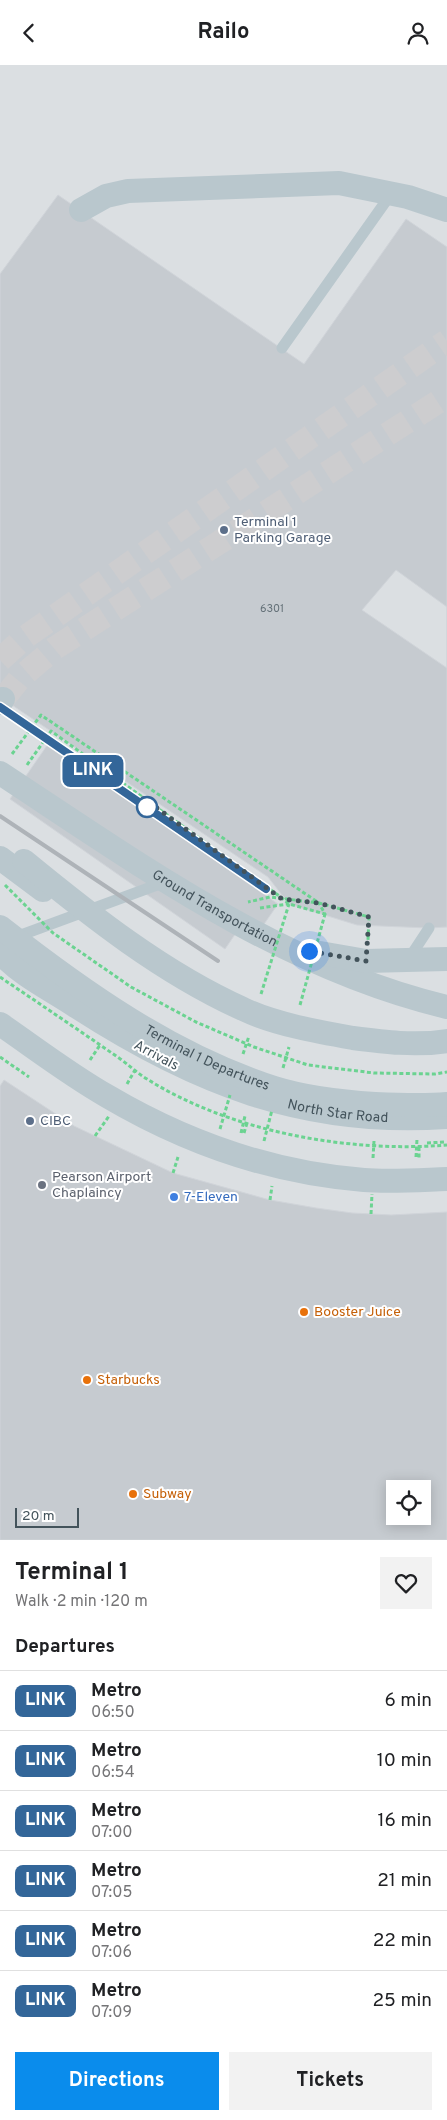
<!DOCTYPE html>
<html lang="en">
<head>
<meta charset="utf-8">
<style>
	:root { --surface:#fff; --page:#f2f2f2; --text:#202124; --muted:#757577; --line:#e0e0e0; --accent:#0a8cec }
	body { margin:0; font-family:Overpass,sans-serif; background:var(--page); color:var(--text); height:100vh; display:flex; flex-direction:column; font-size:19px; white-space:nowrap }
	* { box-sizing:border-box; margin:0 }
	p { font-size:16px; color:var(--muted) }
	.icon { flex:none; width:28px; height:28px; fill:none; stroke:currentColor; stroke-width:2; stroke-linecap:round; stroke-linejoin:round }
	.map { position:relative; height:1475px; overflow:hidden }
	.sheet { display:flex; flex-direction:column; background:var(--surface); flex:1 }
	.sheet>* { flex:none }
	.badge { padding:0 10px; border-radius:8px; font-size:18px; line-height:32px }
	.controls { position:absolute; left:386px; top:1415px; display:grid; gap:10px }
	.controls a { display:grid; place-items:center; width:45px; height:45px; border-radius:0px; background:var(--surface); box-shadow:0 2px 12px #0003; font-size:25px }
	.scale { position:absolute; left:15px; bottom:12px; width:64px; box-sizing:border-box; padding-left:5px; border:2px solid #43535b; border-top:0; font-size:14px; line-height:18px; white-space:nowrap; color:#43535b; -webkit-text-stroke:4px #fff; paint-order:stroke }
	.you { position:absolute; width:25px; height:25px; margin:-12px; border:4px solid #fff; border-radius:50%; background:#1a73e8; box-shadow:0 0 0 8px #1a73e833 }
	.map>.badge { position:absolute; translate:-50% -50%; box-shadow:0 0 0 2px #fff }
	h2 { padding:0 15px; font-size:19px; line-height:45px }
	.round { display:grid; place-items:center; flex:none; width:52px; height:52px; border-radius:0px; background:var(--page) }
	.headline { display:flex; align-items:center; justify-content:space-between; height:85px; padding:0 15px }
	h1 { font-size:24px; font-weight:700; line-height:38px }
	.action { display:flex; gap:10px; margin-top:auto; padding:10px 15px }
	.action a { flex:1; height:58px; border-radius:0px; background:var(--accent); color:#fff; font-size:20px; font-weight:700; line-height:58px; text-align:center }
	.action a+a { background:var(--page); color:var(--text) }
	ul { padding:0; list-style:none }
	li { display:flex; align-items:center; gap:15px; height:60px; padding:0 15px; border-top:1px solid var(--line) }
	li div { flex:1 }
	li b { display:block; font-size:19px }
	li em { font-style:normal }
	li .badge { min-width:55px; font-weight:700; text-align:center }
	header { display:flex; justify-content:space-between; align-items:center; height:65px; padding:0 15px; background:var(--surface); font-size:22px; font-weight:700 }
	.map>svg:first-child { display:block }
	.airport { fill:#dbdfe2; fill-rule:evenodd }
	.building { fill:#c6cbd0; stroke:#d0d4d9; fill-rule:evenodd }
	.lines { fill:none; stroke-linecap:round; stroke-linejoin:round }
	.minor-tunnel { stroke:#cdcdcf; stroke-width:24; stroke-dasharray:24 12; stroke-linecap:butt }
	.path { stroke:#6bd391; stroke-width:3; stroke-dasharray:4 2.5; stroke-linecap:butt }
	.service { stroke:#b9c7cd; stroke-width:11 }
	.minor { stroke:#b9c7cd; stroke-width:24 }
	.rail { stroke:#aeb3b8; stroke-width:4 }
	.path-bridge { stroke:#6bd391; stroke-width:3; stroke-dasharray:4 2.5; stroke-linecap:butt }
	.minor-bridge { stroke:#b9c7cd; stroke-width:24 }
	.line-casing { stroke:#fff; stroke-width:11 }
	.line { stroke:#369; stroke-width:8 }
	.walk { stroke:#43535b; stroke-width:5; stroke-dasharray:0 9 }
	.service-dot { fill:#5c6f8a; stroke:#fff; stroke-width:2 }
	.stop-dot { fill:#fff; stroke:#369; stroke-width:2.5 }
	.worship-dot { fill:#6b7280; stroke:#fff; stroke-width:2 }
	.shop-dot { fill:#3f7fe0; stroke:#fff; stroke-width:2 }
	.food-dot { fill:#e8710a; stroke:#fff; stroke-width:2 }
	.labels { text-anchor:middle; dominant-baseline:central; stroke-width:4; stroke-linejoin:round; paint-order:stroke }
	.number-label { font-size:11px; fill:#647178 }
	.service-label { font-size:14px; fill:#4e5e75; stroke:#fff; text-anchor:start }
	.street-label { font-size:14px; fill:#43535b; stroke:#fff }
	.worship-label { font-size:14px; fill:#5b616d; stroke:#fff; text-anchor:start }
	.shop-label { font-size:14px; fill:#366cbe; stroke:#fff; text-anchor:start }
	.food-label { font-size:14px; fill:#c56008; stroke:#fff; text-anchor:start }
</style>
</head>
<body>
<header><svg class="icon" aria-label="back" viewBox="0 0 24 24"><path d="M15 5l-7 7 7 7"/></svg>Railo<svg class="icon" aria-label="person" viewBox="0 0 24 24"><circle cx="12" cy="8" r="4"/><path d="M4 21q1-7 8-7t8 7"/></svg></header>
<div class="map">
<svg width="447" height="1475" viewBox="0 0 447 1475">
	<rect width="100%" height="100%" fill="#efecec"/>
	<path class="airport" d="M0,0H447V1475H0ZM395,1424H422V1451H395Z"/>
	<path class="building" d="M58,130L304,299L406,154L447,182V862L429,863L357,860L289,839L268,812L0,632V209Z
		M396,505L447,542V603L362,545Z
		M48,679L278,839L253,875L238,865L225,884L10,734Z
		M4,1015L74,1061L173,1108L270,1135L316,1143L352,1148L391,1150L447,1147V1475H0V1021ZM395,1424H422V1451H395Z"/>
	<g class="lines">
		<path class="minor-tunnel" d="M0,595L24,573L447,276
			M3,634L21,612L55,583L447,331"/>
		<path class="path" d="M12,689L41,650L319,838L369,852L368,875
			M27,700L51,666L282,833L289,839L325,849L319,838L270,832L248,837
			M260,843L288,839
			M0,992L29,1012
			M241,1068L245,1051
			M244,1068L247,1058
			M427,1078L444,1077
			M419,1082V1093
			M416,1092L417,1074
			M173,1108L178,1092
			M270,1135L272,1121"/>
		<path class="service" d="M282,283L391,129
			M13,873L165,817
			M408,895L429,863"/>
		<g class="minor">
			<path d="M81,145L106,131L128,126L339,118L408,132L447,145"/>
			<path d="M0,638L3,634"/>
			<path id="s1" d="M0,708C140,800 282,903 447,942"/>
			<path d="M0,793L43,825"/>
			<path id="s2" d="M0,887C20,910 52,925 77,942C195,1018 304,1062 447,1052"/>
			<path d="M320,888L366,896L447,894"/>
			<path d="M0,959C35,983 70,1010 107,1031C185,1077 273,1108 364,1115C391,1117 419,1115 447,1114"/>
		</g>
		<path class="rail" d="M0,642L266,824
			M0,751L218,896"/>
		<path class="path-bridge" d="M5,820L53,868L131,922L196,957L254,982L308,1000L374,1008L435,1009L447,1007
			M0,912C40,939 80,966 119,993C129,1000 137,1008 147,1014C231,1067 349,1088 447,1080
			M261,929L289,839
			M300,940L325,849
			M243,989L249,971
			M90,995L100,980
			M283,1003L289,982
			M127,1019L135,1005
			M220,1064L230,1030
			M95,1071L109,1051
			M264,1076L272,1045
			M373,1093L374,1076
			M371,1149L372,1129"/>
		<g class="minor-bridge">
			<path d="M24,796C91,851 163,908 243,944C274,959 319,967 353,973C384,977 415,981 447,976"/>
			<path id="s3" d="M0,862C83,927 172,990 274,1023C306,1033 342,1037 375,1039C399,1040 423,1041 447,1039"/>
		</g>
	</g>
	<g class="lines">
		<g class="line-casing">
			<path id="line" d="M0,642L266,824"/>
		</g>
		<use href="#line" class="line"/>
		<path class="walk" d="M147,742L143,733L282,834L319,838L369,852L366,896L309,886"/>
	</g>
	<g class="service-dot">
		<circle cx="224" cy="465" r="5"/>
		<circle cx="30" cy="1056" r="5"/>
	</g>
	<circle class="stop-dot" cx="147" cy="742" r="10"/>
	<circle class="worship-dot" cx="42" cy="1120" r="5"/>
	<circle class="shop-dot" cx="174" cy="1132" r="5"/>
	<g class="food-dot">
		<circle cx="304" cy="1247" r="5"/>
		<circle cx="87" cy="1315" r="5"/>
		<circle cx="133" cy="1429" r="5"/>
	</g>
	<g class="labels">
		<g class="number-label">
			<text x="272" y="544">6301</text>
		</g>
		<g class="service-label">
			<text x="234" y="457">Terminal 1<tspan x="234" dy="16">Parking Garage</tspan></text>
			<text x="40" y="1056">CIBC</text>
		</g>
		<g class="street-label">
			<text stroke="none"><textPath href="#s1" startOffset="254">Ground Transportation</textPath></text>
			<text transform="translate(156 991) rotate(28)">Arrivals</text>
			<text stroke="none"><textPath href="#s3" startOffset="246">Terminal 1 Departures</textPath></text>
			<text stroke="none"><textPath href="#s2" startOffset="379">North Star Road</textPath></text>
		</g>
		<g class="worship-label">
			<text x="52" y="1112">Pearson Airport<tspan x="52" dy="16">Chaplaincy</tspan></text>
		</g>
		<g class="shop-label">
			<text x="184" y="1132">7-Eleven</text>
		</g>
		<g class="food-label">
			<text x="314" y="1247">Booster Juice</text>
			<text x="97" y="1315">Starbucks</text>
			<text x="143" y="1429">Subway</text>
		</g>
	</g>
</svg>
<div class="controls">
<a><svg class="icon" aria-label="locate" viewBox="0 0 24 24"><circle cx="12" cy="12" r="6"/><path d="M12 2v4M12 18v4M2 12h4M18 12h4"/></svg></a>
</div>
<div class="scale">20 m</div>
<div class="you" style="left:309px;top:886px"></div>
<b class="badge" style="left:93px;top:706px;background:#369;color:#fff">LINK</b>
</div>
<section class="sheet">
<div class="headline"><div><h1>Terminal 1</h1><p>Walk · 2 min · 120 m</p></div><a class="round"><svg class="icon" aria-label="heart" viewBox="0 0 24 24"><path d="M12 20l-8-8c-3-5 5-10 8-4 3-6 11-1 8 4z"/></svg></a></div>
<h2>Departures</h2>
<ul>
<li><span class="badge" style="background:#369;color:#fff">LINK</span><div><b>Metro</b><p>06:50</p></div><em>6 min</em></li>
<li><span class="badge" style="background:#369;color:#fff">LINK</span><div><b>Metro</b><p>06:54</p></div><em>10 min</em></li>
<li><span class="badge" style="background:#369;color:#fff">LINK</span><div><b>Metro</b><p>07:00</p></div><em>16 min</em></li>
<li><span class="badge" style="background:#369;color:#fff">LINK</span><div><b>Metro</b><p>07:05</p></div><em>21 min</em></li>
<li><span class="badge" style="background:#369;color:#fff">LINK</span><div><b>Metro</b><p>07:06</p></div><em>22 min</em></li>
<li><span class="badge" style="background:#369;color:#fff">LINK</span><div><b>Metro</b><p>07:09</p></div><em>25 min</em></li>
</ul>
<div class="action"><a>Directions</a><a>Tickets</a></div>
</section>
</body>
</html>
